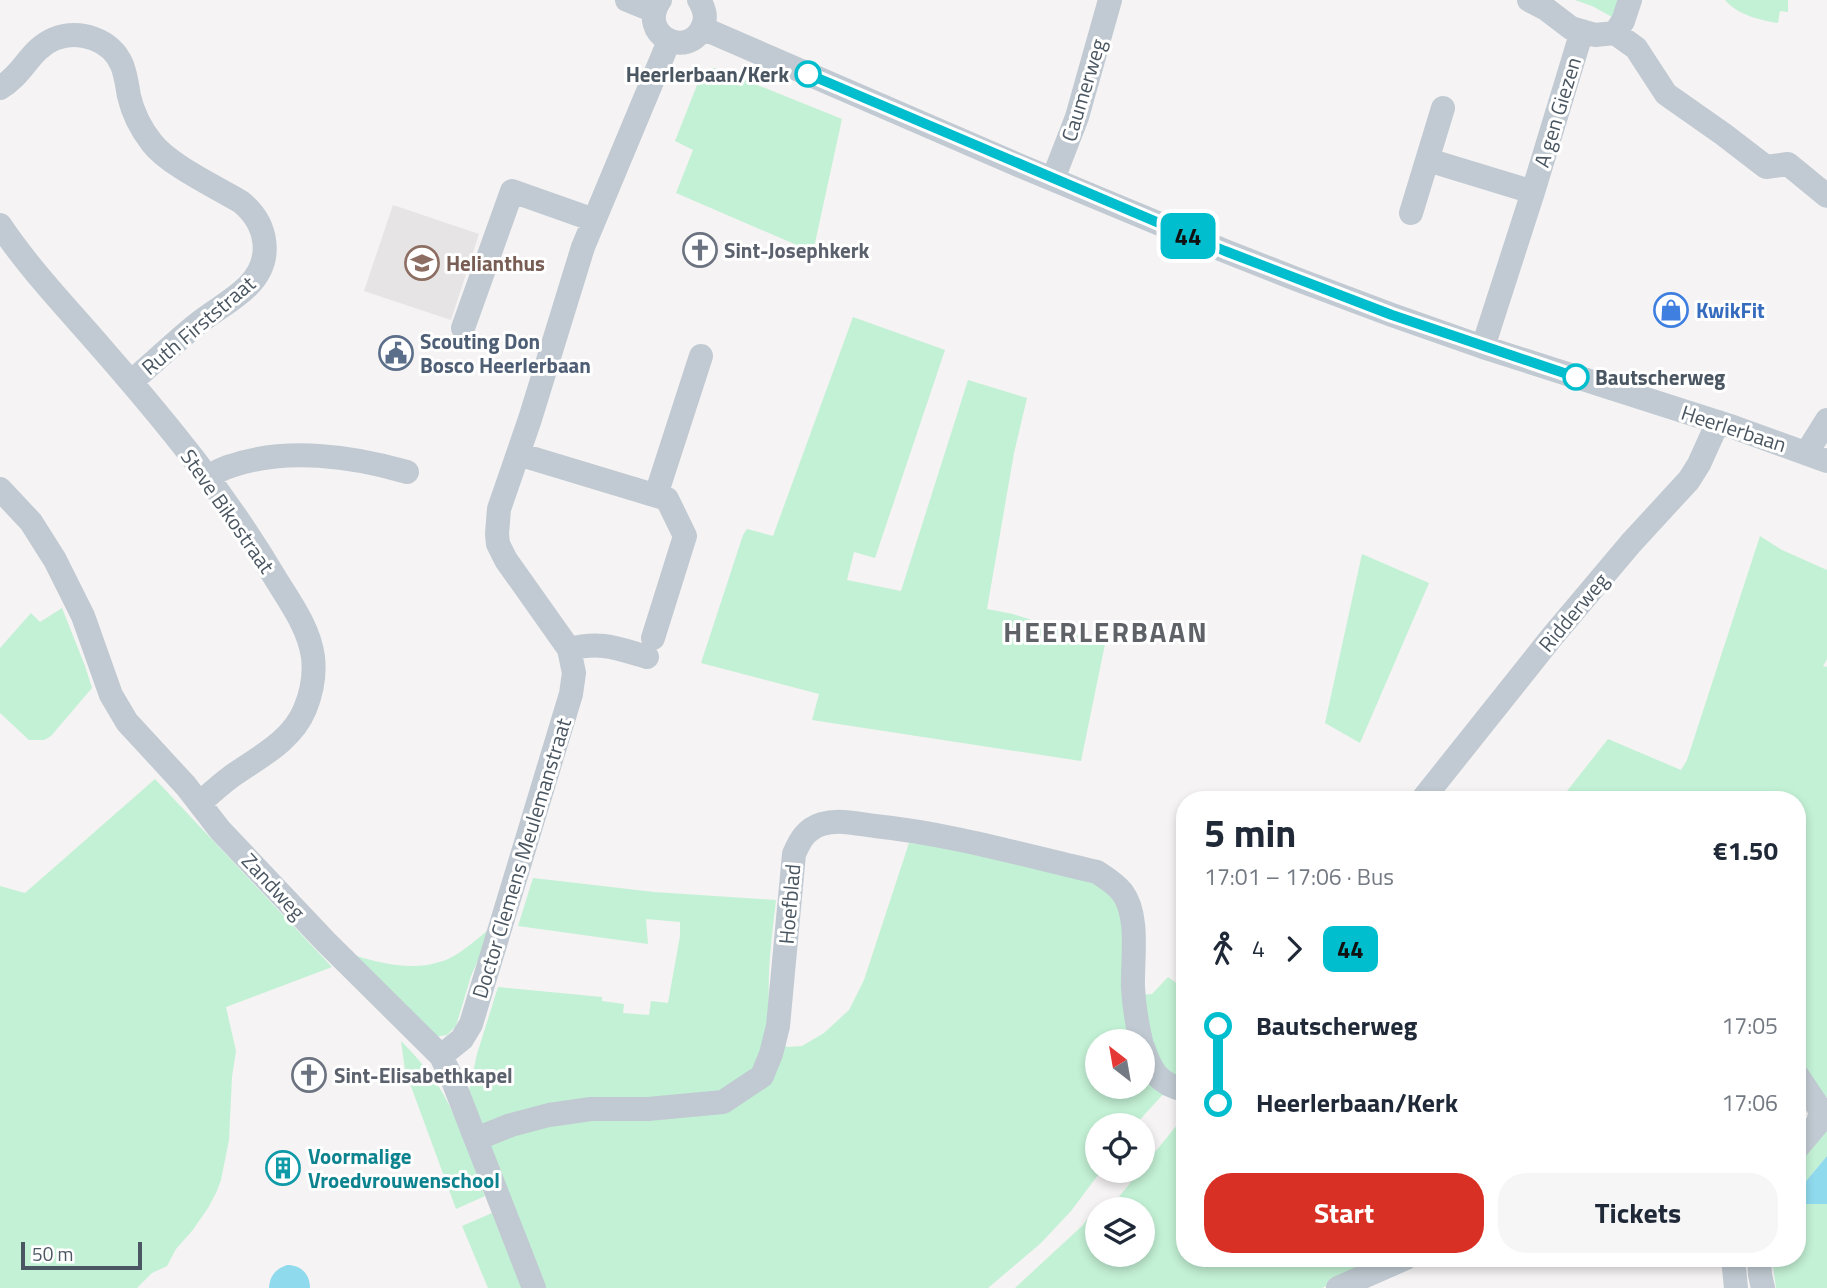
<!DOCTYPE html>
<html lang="en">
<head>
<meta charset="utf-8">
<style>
	:root { --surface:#fff; --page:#f6f6f7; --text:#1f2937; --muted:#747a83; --accent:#d93025 }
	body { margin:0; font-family:"Titillium Web",sans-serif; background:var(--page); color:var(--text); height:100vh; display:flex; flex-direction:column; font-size:26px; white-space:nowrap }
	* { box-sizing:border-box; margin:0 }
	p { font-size:23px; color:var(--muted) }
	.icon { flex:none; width:38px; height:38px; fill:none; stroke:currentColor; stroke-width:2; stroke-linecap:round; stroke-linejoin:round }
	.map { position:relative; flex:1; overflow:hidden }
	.drawer { position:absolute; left:1176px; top:791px; width:630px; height:476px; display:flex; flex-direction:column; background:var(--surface); border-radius:28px; box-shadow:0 4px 10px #0003 }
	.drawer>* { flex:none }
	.badge { padding:0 14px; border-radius:10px; font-size:24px; line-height:46px }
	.needle { width:46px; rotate:329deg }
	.buttons { position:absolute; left:1085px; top:1029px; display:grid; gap:14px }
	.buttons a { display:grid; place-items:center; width:70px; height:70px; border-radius:50%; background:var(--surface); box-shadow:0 4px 10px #0003; font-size:35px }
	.scale { position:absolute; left:21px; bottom:18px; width:121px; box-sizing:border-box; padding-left:7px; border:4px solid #4a5661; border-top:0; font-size:19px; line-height:24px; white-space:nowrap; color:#4a5661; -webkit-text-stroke:5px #fff; paint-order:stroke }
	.map>.badge { position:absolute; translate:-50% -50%; box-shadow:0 0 0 4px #fff }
	.legs { display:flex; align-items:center; gap:10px; height:77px; padding:0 28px; font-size:23px }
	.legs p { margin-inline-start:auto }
	.head { display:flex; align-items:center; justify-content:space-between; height:119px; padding:0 28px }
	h1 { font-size:38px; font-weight:700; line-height:52px }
	.button { display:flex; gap:14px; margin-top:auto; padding:14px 28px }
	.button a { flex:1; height:80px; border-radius:28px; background:var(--accent); color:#fff; font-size:28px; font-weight:700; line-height:80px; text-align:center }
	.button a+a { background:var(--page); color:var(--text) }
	ul { padding:0 28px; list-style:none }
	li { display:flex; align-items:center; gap:24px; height:77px; font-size:26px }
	li i { display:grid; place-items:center; width:10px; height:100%; margin:0 9px; background:currentColor }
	li i::after { content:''; width:18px; height:18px; margin:-9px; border:5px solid; border-radius:50%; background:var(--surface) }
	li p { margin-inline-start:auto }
	li:first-child i { background:linear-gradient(#0000 50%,currentColor 0) }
	li:last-child i { background:linear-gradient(currentColor 50%,#0000 0) }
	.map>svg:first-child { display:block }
	.education { fill:#e6e4e5 }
	.green { fill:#c3f1d5; fill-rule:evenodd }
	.water { fill:#90daee }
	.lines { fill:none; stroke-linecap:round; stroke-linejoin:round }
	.minor { stroke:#c1cad2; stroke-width:24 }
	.line-1-casing { stroke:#fff; stroke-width:16 }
	.line-1 { stroke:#00becd; stroke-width:10 }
	.stop-1-dot { fill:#fff; stroke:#00becd; stroke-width:3.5 }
	.labels { text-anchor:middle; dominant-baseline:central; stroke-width:6; stroke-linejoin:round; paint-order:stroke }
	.stop-label { font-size:21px; font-weight:bold; fill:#4a5661; stroke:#fff; text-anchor:end }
	.street-label { font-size:21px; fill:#4a5661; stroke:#fff }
	.worship-label { font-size:21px; font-weight:bold; fill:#5b616d; stroke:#fff; text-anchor:start }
	.education-label { font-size:21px; font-weight:bold; fill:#785e54; stroke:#fff; text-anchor:start }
	.shop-label { font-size:21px; font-weight:bold; fill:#366cbe; stroke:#fff; text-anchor:start }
	.service-label { font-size:21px; font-weight:bold; fill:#4e5e75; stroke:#fff; text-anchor:start }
	.culture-label { font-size:21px; font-weight:bold; fill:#0d838f; stroke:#fff; text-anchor:start }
	.district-label { font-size:28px; font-weight:bold; letter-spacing:2px; fill:#5f6368; stroke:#fff }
</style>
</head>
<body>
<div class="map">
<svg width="1827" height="1288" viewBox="0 0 1827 1288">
	<rect width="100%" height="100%" fill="#f5f3f3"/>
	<path class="education" d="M393,205L479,234L451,320L364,291Z"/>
	<path class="green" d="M1575,0H1619L1612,17L1592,6Z
		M1725,0H1788V12L1780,11L1778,23C1759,20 1738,15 1725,0Z
		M709,68H715L842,119L813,252L676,193L693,150L675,141L701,75Z
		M853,317L945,350L875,558L854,552L847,580L901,591L968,380L1027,398L1014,453L987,609L1013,614L1105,644L1081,761L812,720L819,694L701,663L743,535L747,529L773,536Z
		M1760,536L1782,550L1827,570V659L1823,666L1827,667V1097L1817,1100L1797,1113V800H1560L1608,739L1681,770L1687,760Z
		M1362,554L1429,583L1360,743L1325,723Z
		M62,608L85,666L92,688L51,736L44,740H29L0,713V648L31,613L40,622Z
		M155,779L332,967L226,1007L236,1051L232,1077L229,1140L221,1180L216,1193L208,1208L192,1231L176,1249L167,1266L152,1273L137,1288H0V886L25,893Z
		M909,843L1002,854L1101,882L1122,906L1128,996L1152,994L1168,977L1185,989V1073L1166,1091L1135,1125H1097V1171H1101L1071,1211L1041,1243L988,1288H546L468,1095L477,1054L498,987L602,997V1001L624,1004L623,1013L649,1015L651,1001L668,1003L680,936V922L646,919L648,944L518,926L533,878L654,892L776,900C771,945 764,992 773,1037L787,1047L802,1046L824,1033L849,1010L864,980ZM1097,1041H1143V1087H1097Z
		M493,926L471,976L456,1026L447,1035L429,1038L350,954C380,963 411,972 443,961C459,956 479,937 493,926Z
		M401,1041C415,1055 428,1070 439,1087C458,1117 472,1163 485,1196L456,1209L405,1070Z
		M1185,1115V1258H1391L1322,1288H1015L1083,1225L1095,1209L1085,1237L1097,1224V1255H1143V1209H1109L1140,1171H1143V1167Z
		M1827,1125V1156L1797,1192V1155Z
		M1797,1204H1827V1288H1776L1772,1258H1797Z
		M492,1213L522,1288H488L462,1226Z"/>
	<path class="water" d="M1827,1156V1204H1797V1192Z
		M287,1265C301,1265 310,1274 310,1288H269C270,1276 275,1269 287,1265Z"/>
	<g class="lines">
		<path class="minor" d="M627,0L654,11
			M660,0C636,35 689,61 703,26C707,17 704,8 699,0
			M1529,0L1546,9L1571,28L1595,35L1615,33L1636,48L1666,94L1723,134L1766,167L1788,164L1827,196
			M702,28L1023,167L1225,251L1296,279L1392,315L1483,347L1733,427L1827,461
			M1615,33L1623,21L1630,0
			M0,88C23,75 30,49 54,39C79,29 111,39 122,65C126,75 127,85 129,96C133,114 141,129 152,143C169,165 216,187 241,202C268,224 274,260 248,286C233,301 213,311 196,325C174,343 153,363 131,382
			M1428,160L1533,192
			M1053,179L1077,117L1110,0
			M1411,213L1443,108
			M0,225C30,270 69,310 105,352C166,422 226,495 274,576C289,601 309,627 313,657C315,674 312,692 305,709C292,741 259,757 232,776C221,784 210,794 200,803
			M463,328L512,191L594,220
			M1483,347L1533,192L1582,31
			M1807,452L1827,420
			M518,454L667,499L685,536L653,638
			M207,477C215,473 223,468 231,466C286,447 352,456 407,472
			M0,489L31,522L55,560L83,616L111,695L127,722L186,786L220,830L326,942L441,1056L453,1081L534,1288
			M656,495L701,356
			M569,649C601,641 616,648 647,657
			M1422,800L1551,638L1631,543L1689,480L1699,464L1718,422
			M1143,1047C1151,1071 1158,1084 1185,1090
			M441,1056L462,1039L471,1024L571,694L574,673L569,649L506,560L498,544L497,534L499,509L530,419L583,247L669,41
			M1797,1075L1821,1111
			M476,1139L511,1125L549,1115L591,1109H648L723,1102L762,1076L771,1054L778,1026L794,854C800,840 806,829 822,824C839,819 858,824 875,826C951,834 1023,855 1097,872C1106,878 1116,884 1122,892C1140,915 1132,960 1133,988C1134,1006 1137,1024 1141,1041
			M1797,1148L1818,1123L1821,1111
			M1733,1258L1736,1288
			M1759,1258L1760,1275L1763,1288
			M1338,1288L1406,1258"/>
	</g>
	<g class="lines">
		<g class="line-1-casing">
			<path id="line-1" d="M808,74L1225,251L1392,315L1576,377"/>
		</g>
		<use href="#line-1" class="line-1"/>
	</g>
	<defs>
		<g id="church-ring" transform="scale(1.75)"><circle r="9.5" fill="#fff" stroke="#6b7280" stroke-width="1.5"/><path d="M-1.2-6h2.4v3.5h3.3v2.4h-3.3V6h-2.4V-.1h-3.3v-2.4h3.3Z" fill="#6b7280"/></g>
		<g id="school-ring" transform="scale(1.75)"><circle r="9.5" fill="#fff" stroke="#8d6e63" stroke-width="1.5"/><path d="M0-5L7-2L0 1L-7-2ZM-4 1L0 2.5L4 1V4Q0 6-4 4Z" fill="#8d6e63"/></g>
		<g id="shop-ring" transform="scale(1.75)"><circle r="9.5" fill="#fff" stroke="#3f7fe0" stroke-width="1.5"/><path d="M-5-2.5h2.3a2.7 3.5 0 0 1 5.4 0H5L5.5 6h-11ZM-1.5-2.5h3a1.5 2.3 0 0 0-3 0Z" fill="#3f7fe0"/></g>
		<g id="civic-ring" transform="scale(1.75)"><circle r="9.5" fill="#fff" stroke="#5c6f8a" stroke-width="1.5"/><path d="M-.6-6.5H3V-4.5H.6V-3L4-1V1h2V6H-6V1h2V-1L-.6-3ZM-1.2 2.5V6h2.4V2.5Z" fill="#5c6f8a"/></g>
		<g id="building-ring" transform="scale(1.75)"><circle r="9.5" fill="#fff" stroke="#0f9aa8" stroke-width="1.5"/><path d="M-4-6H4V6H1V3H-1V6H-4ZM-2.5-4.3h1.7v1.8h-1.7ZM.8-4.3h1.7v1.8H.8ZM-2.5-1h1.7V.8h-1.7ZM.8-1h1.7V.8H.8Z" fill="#0f9aa8"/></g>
	</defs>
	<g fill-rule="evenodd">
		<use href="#church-ring" x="700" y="250"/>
		<use href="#school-ring" x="422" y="263"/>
		<use href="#shop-ring" x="1671" y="310"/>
		<use href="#civic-ring" x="396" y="353"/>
		<use href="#church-ring" x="309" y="1075"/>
		<use href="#building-ring" x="283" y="1168"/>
	</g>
	<g class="stop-1-dot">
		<circle cx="808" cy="74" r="12"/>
		<circle cx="1576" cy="377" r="12"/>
	</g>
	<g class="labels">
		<g class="stop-label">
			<text x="789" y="74">Heerlerbaan/Kerk</text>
			<text x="1595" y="377" text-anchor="start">Bautscherweg</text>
		</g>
		<g class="street-label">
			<text transform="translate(1083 90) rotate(-73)">Caumerweg</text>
			<text transform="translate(1557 112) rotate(-73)">A gen Giezen</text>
			<text transform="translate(198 325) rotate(-40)">Ruth Firststraat</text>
			<text transform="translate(1734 428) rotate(18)">Heerlerbaan</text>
			<text transform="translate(228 511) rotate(55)">Steve Bikostraat</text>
			<text transform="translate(1573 612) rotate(-50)">Ridderweg</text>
			<text transform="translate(521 858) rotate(-73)">Doctor Clemens Meulemanstraat</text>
			<text transform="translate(274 886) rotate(47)">Zandweg</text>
			<text transform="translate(789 904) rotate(-85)">Hoefblad</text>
		</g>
		<g class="worship-label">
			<text x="724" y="250">Sint-Josephkerk</text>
			<text x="334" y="1075">Sint-Elisabethkapel</text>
		</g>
		<g class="education-label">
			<text x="446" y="263">Helianthus</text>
		</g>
		<g class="shop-label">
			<text x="1696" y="310">KwikFit</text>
		</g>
		<g class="service-label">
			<text x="420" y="341">Scouting Don<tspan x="420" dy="24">Bosco Heerlerbaan</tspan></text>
		</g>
		<g class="culture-label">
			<text x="308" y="1156">Voormalige<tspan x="308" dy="24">Vroedvrouwenschool</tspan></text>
		</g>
		<g class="district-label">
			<text x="1106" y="631">HEERLERBAAN</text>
		</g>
	</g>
</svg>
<div class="buttons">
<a><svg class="needle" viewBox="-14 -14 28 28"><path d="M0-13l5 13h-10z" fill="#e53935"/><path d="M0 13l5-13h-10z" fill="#747a83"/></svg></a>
<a><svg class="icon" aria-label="locate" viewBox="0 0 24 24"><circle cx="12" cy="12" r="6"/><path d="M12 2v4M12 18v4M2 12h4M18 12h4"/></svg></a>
<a><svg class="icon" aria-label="layers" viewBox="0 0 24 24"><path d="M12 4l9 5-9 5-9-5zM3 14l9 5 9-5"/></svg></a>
</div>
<div class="scale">50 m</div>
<b class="badge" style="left:1188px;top:236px;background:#00becd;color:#111">44</b>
<section class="drawer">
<div class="head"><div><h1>5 min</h1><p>17:01 – 17:06 · Bus</p></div><b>€1.50</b></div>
<div class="legs"><svg class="icon" aria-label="walk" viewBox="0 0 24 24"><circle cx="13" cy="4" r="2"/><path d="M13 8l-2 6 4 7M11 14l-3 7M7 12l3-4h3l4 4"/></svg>4<svg class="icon" aria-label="forward" viewBox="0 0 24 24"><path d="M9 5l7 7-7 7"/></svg><b class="badge" style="background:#00becd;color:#111">44</b></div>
<ul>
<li><i style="color:#00becd"></i><b>Bautscherweg</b><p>17:05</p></li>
<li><i style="color:#00becd"></i><b>Heerlerbaan/Kerk</b><p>17:06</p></li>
</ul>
<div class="button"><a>Start</a><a>Tickets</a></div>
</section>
</div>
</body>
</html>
